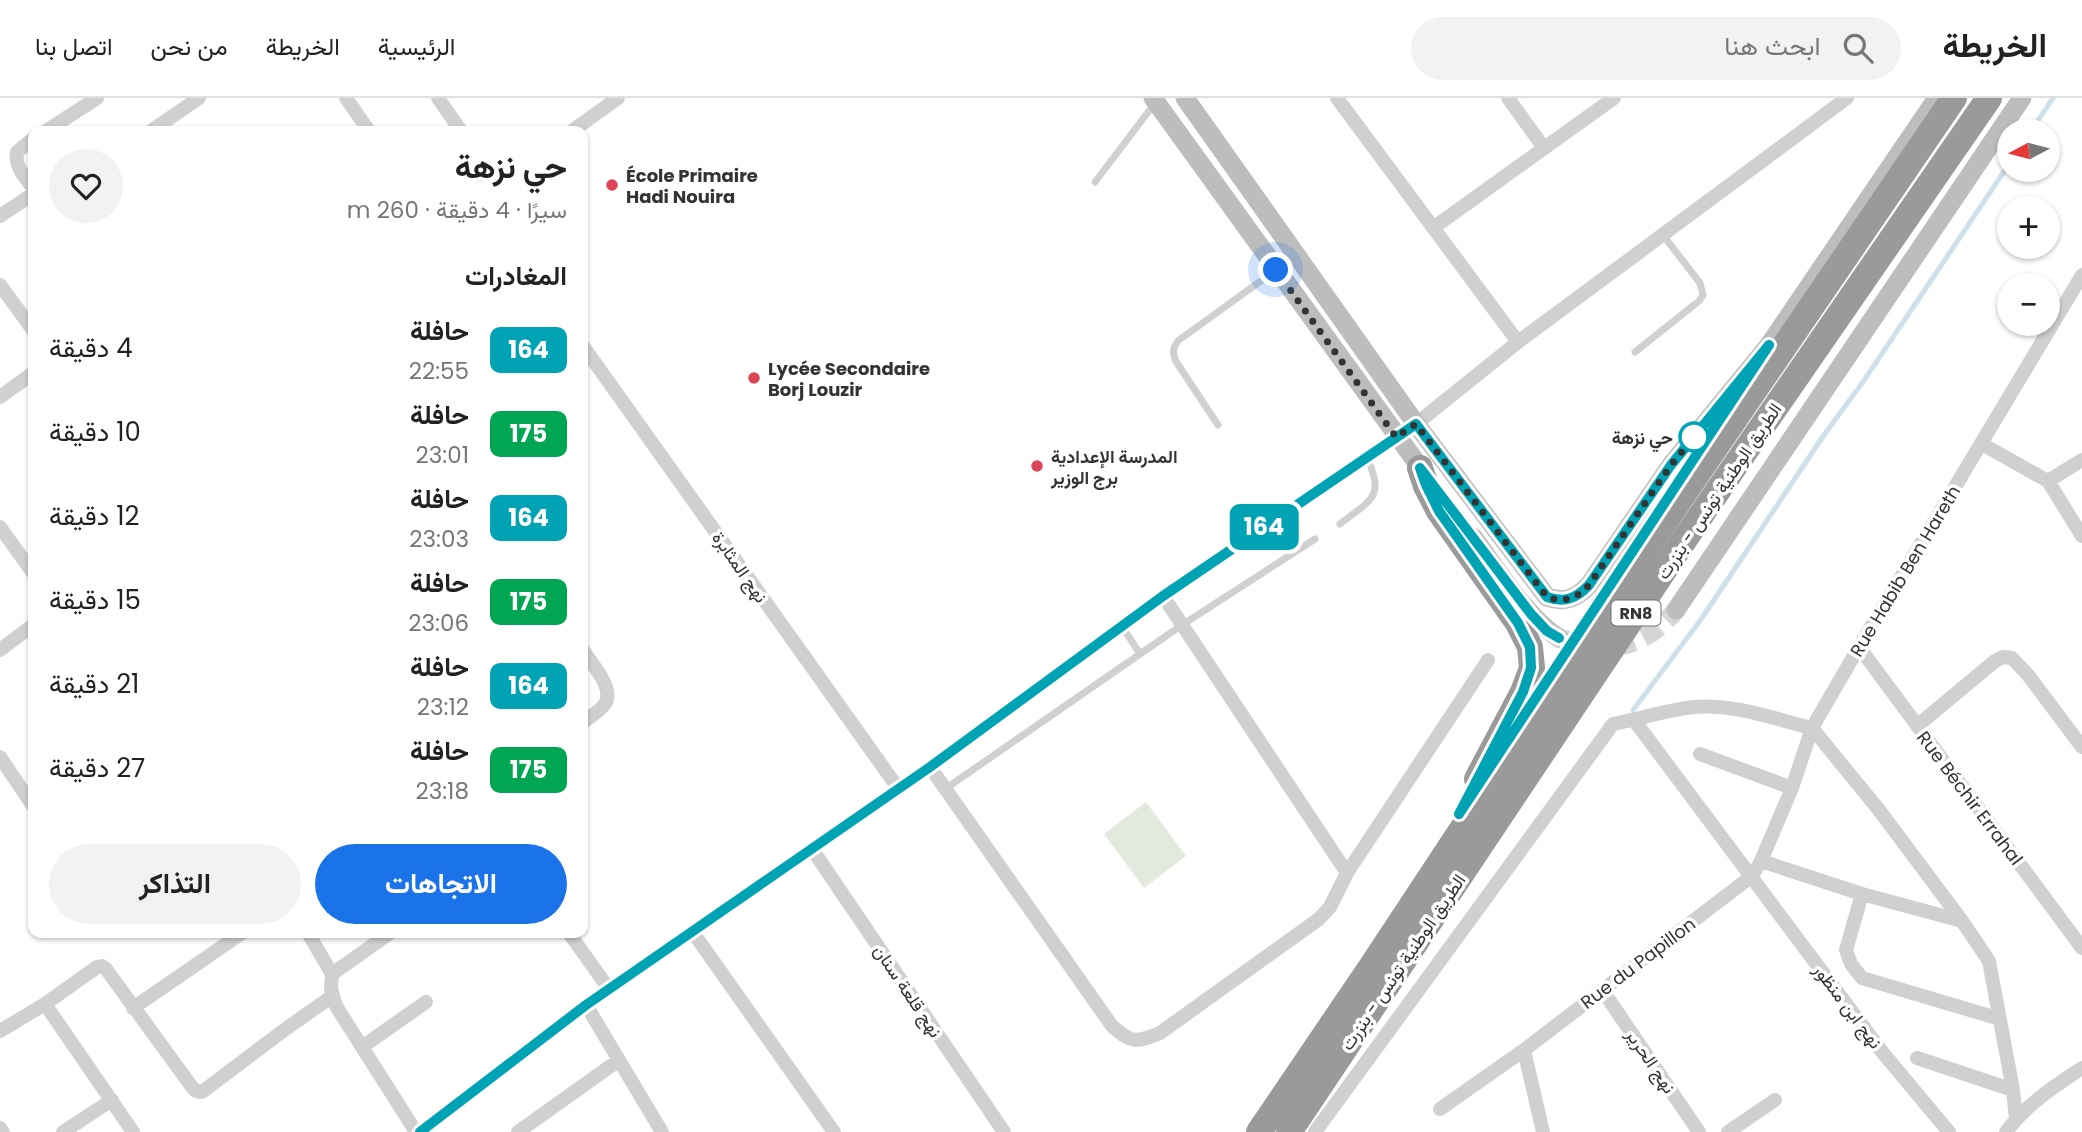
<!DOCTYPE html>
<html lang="ar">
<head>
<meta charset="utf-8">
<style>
	:root { --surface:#fff; --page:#f2f2f2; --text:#222; --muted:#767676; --line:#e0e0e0; --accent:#1a73e8 }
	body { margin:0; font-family:Poppins,Vazirmatn,sans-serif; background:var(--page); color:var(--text); direction:rtl; height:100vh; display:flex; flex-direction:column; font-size:26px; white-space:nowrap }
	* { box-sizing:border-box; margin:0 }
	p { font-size:23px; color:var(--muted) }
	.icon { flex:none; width:38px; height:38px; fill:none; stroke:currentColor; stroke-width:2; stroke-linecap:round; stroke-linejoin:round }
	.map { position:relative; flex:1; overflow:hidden; direction:ltr }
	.panel { position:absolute; left:28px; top:28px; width:560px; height:812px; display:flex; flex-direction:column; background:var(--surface); border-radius:14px; box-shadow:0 2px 5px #0004; direction:rtl }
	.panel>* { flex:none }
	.badge { padding:0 14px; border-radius:10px; font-size:24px; line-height:46px }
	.needle { width:46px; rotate:263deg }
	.buttons { position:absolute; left:1997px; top:21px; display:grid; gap:14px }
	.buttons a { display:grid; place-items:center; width:63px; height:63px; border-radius:50%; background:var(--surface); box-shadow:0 2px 5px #0004; font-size:35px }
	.you { position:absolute; width:35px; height:35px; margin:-18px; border:5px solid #fff; border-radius:50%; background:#1a73e8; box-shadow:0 0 0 10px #1a73e833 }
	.map>.badge { position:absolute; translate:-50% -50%; box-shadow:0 0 0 4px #fff }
	h2 { padding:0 21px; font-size:26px; line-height:63px }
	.round { display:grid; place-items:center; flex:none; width:74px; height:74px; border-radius:37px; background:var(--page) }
	.head { display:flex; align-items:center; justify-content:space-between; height:119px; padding:0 21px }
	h1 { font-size:33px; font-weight:700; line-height:52px }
	.button { display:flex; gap:14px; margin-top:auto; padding:14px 21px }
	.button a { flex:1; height:80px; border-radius:42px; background:var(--accent); color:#fff; font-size:28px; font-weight:700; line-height:80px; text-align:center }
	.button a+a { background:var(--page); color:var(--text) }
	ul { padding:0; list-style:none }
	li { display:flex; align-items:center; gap:21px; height:84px; padding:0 21px }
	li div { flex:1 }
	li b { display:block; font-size:26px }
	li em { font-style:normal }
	li .badge { min-width:77px; font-weight:700; text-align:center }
	header { display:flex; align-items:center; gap:42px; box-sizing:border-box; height:98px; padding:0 35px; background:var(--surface); border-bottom:2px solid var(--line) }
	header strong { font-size:33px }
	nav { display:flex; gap:38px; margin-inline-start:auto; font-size:24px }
	.search { width:490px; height:63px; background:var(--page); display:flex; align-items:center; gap:18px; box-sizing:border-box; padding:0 24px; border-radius:38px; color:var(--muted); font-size:26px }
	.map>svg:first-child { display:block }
	.green { fill:#e3e9dd }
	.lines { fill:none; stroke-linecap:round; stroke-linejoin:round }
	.stream { stroke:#cee0ea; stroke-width:5 }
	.secondary-tunnel { stroke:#d6d6d6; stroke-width:19; stroke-dasharray:19 10; stroke-linecap:butt }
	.lane { stroke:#d0d0d0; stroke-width:7 }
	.street { stroke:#d0d0d0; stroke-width:14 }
	.secondary { stroke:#bdbdbd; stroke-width:19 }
	.highway { stroke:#9a9a9a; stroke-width:26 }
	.line-casing { stroke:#fff; stroke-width:16 }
	.line { stroke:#00a3b4; stroke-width:10 }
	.walk { stroke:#333; stroke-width:7; stroke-dasharray:0 12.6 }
	.poi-dot { fill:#db4454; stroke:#fff; stroke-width:2.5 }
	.stop-dot { fill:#fff; stroke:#00a3b4; stroke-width:3.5 }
	.labels { text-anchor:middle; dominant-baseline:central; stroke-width:7; stroke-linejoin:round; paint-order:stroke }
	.shield { fill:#fff; stroke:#707070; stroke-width:2 }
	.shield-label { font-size:16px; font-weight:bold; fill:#333 }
	.poi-label { font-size:18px; font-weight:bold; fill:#333; stroke:#fff; text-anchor:start }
	.stop-label { font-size:18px; font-weight:bold; fill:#333; stroke:#fff; text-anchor:end }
	.street-label { font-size:18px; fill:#333; stroke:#fff }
</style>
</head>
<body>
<header>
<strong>الخريطة</strong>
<div class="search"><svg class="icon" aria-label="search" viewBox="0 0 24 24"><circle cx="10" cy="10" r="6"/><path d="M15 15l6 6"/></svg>ابحث هنا</div>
<nav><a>الرئيسية</a><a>الخريطة</a><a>من نحن</a><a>اتصل بنا</a></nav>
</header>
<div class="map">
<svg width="2082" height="1034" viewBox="0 0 2082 1034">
	<rect width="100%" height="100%" fill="#fff"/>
	<path class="green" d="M1146,704L1186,758L1144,790L1104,736Z"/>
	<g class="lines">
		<path class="stream" d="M2031,33L2053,0
			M1633,612L1702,520L1824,337L1865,281L2009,66"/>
		<path class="secondary-tunnel" d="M1559,540C1571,543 1585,548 1597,549C1629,552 1657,536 1676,512"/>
		<path class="lane" d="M1095,84L1155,5
			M1635,254L1699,203L1703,197L1700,185L1663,137
			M1218,327L1177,265C1172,256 1172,250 1179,242L1276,172
			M1340,426C1370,402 1386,400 1367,360
			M1122,528L1140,556
			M945,691L1182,527L1315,441"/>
		<path class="street" d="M346,0L369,33
			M438,0L461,33
			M1337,0L1518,244
			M1508,0L1544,50
			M46,33L97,0
			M151,33L199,0
			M572,33L618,0
			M33,41L17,54C14,68 25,79 33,90
			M0,118L33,96
			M1433,130L1614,0
			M0,187L33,232
			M583,248L898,690
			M0,299L33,275
			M1982,346L2048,383L2082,438
			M2048,383L2082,362
			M0,429L33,475
			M1163,498L1347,775
			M1859,549L2082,850
			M0,552L33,527
			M583,552C591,565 615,590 605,606C600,613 590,619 583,624
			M1634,622L1883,955L1949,1034
			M1917,628L1995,563L2003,559L2012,560L2028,577L2082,649
			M1812,630L1879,712L1962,823L1989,863L2013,992L2016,1021
			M1700,656L1792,690L1812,630
			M0,659L33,708
			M930,669L1112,928C1131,945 1136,945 1160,935L1319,821L1330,809L1347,775L1488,562
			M812,751L1004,1034
			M1761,763L1792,690
			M1862,796L1846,852L1851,866L1862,880L2000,921
			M692,833L834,1034
			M308,835L332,876L331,891L336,908L416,1034
			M569,835L609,891
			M332,876L390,835
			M1603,893L1699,1034
			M45,906L133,1034
			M586,907L662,1034
			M133,910L242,835
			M0,933L45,906L97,869L102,868L106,871L192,989L196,993L202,994L287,930L331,899
			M362,949L426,904
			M1524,952L1543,1034
			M1917,960L2013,992
			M1440,1011L1524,952L1752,778L1761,763L1862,796L1962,823
			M0,1030L3,1034
			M63,1034L112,1002
			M420,1034L586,907L930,669L1163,498L1416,326L1518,244L1847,0
			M518,1034L619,962
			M1315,1034L1613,626C1640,621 1666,612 1694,609C1733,605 1774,621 1812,630L1859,549L2082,177
			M1728,1034L1775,1002
			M2006,1034C2027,1006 2053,989 2082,970"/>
		<path class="secondary" d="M1153,0L1427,379
			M1185,0L1416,326L1547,499C1564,505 1576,501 1589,487L1671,367L1769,247L1937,0
			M1473,439C1497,471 1526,519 1559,540
			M1676,512L2022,0"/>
		<path class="highway" d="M1420,370L1426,388L1439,413L1518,525L1530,549L1532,570L1523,594L1477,681
			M1259,1034L1373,866L1676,407L1954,0
			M1289,1034L1699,420L1989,0"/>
	</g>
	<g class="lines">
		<g class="line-casing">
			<path id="line" d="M420,1034L586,907L930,669L1163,498L1416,326L1547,499C1564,505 1576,501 1589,487L1671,367L1769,247L1459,716L1523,594L1531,570L1530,549L1518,525L1439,413L1426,387L1420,370L1531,516L1547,533L1559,540"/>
		</g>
		<use href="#line" class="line"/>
		<path class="walk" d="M1276,172L1396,339L1416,326L1547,499C1564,505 1576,501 1589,487L1671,367L1694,339"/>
	</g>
	<g class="poi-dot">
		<circle cx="612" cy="87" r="7"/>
		<circle cx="754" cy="280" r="7"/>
		<circle cx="1037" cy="368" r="7"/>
	</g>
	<circle class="stop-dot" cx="1694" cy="339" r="14"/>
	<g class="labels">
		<rect class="shield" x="1611.5" y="502.5" width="49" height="25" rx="5"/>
		<g class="shield-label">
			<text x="1636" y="515">RN8</text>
		</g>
		<g class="poi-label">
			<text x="626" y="77">École Primaire<tspan x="626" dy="21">Hadi Nouira</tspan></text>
			<text x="768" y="270">Lycée Secondaire<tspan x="768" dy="21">Borj Louzir</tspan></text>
			<text x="1051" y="358">المدرسة الإعدادية<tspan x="1051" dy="21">برج الوزير</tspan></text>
		</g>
		<g class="stop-label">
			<text x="1673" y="339">حي نزهة</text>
		</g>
		<g class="street-label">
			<text transform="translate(1719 393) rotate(-56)">الطريق الوطنية تونس - بنزرت</text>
			<text transform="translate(740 469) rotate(55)">نهج المثابرة</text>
			<text transform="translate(1905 473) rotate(-59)">Rue Habib Ben Hareth</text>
			<text transform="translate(1970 700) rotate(53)">Rue Béchir Errahal</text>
			<text transform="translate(1403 864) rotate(-56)">الطريق الوطنية تونس - بنزرت</text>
			<text transform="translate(1638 865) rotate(-37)">Rue du Papillon</text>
			<text transform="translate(908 893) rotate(56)">نهج قلعة سنان</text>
			<text transform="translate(1848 908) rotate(53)">نهج ابن منظور</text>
			<text transform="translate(1651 963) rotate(56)">نهج الحرير</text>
		</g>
	</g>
</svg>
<div class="buttons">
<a><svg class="needle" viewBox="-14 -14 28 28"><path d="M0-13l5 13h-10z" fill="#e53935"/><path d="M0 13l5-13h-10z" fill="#767676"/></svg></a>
<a>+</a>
<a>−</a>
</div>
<div class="you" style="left:1276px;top:172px"></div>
<b class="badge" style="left:1264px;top:429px;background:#00a3b4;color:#fff">164</b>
<section class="panel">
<div class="head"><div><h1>حي نزهة</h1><p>سيرًا · 4 دقيقة · 260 m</p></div><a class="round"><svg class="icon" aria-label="heart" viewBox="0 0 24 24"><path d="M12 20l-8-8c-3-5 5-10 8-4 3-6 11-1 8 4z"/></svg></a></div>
<h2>المغادرات</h2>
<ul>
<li><span class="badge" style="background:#00a3b4;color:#fff">164</span><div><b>حافلة</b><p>22:55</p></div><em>4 دقيقة</em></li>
<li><span class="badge" style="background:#00a651;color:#fff">175</span><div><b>حافلة</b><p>23:01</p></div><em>10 دقيقة</em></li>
<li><span class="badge" style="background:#00a3b4;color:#fff">164</span><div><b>حافلة</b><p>23:03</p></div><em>12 دقيقة</em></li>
<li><span class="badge" style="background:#00a651;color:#fff">175</span><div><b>حافلة</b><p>23:06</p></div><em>15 دقيقة</em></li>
<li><span class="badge" style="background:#00a3b4;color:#fff">164</span><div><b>حافلة</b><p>23:12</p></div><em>21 دقيقة</em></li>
<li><span class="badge" style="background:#00a651;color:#fff">175</span><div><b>حافلة</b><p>23:18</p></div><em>27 دقيقة</em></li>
</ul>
<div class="button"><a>الاتجاهات</a><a>التذاكر</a></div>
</section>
</div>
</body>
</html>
